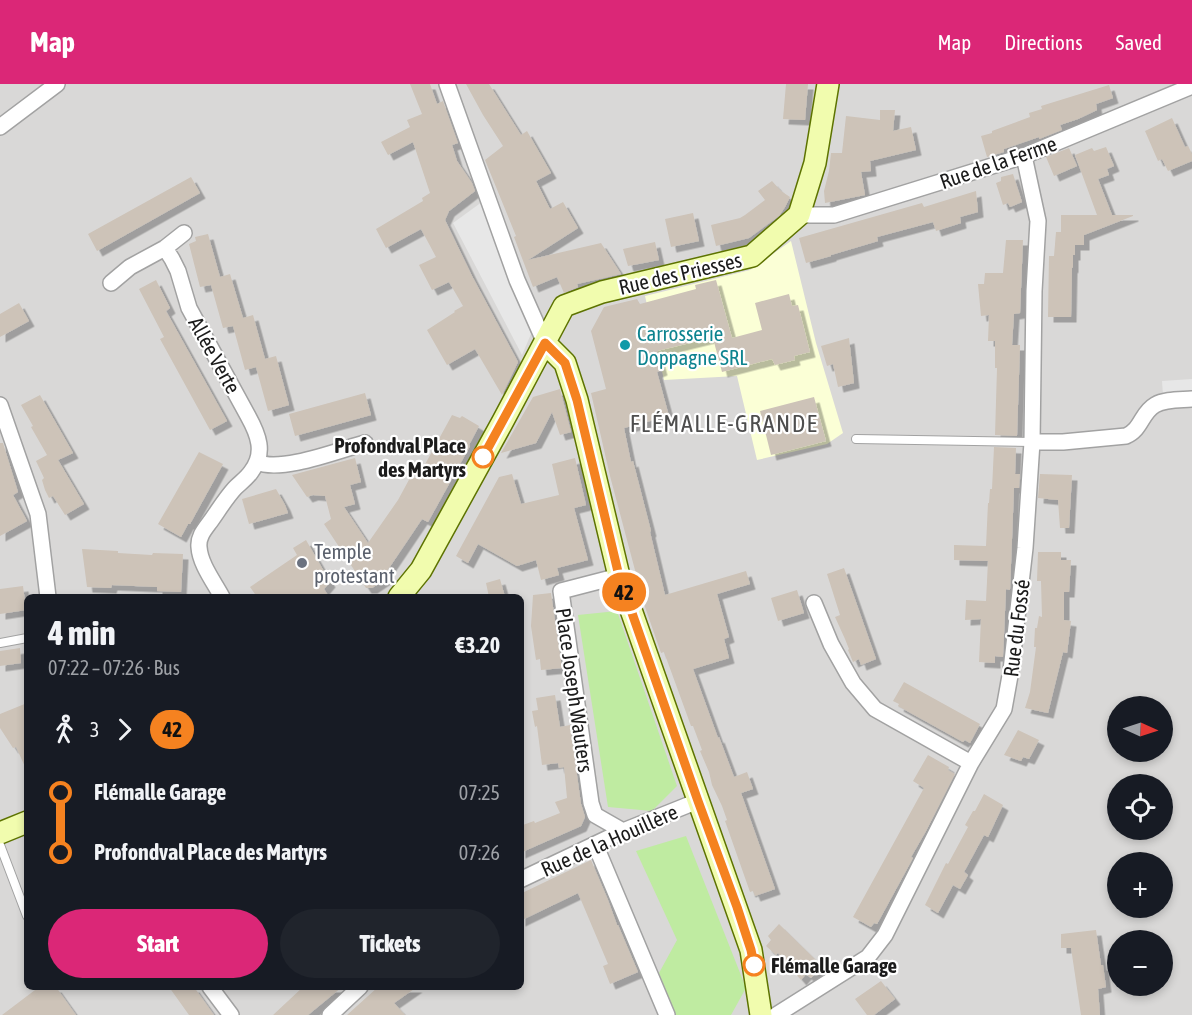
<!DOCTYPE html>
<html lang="en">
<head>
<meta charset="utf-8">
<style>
	:root { --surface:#171b24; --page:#20242c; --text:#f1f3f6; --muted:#9ea1a6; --accent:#db2777 }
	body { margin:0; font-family:"Asap Condensed",sans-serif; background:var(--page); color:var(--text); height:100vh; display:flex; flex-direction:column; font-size:22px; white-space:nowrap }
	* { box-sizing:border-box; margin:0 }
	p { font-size:20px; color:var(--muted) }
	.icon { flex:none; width:33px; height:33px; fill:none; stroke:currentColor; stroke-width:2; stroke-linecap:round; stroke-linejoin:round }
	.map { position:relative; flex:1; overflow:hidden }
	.drawer { position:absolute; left:24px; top:510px; width:500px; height:396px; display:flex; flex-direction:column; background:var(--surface); border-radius:9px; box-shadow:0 3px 9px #0003 }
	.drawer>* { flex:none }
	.badge { padding:0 12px; border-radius:20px; font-size:21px; line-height:39px }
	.needle { width:39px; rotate:93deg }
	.fabs { position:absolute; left:1107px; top:612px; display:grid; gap:12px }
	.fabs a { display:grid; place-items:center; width:66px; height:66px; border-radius:50%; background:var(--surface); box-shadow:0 3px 9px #0003; font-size:30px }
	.map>.badge { position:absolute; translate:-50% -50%; box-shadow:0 0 0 3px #fff }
	.legs { display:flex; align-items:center; gap:9px; height:66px; padding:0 24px; font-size:20px }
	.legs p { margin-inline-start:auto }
	.overview { display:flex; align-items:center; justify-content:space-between; height:102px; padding:0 24px }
	h1 { font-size:33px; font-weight:800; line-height:45px }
	.cta { display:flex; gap:12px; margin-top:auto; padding:12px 24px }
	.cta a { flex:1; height:69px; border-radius:36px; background:var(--accent); color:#fff; font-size:24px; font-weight:800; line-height:69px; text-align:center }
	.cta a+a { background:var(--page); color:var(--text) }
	ul { padding:0 24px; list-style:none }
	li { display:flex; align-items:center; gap:21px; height:60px; font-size:22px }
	li i { display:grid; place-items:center; width:9px; height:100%; margin:0 8px; background:currentColor }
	li i::after { content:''; width:15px; height:15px; margin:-8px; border:4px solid; border-radius:50%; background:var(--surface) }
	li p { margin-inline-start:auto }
	li:first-child i { background:linear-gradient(#0000 50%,currentColor 0) }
	li:last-child i { background:linear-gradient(currentColor 50%,#0000 0) }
	header { display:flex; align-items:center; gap:36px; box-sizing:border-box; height:84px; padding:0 30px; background:var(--accent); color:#fff }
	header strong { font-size:28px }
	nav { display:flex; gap:33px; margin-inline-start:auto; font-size:21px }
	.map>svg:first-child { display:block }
	.residential { fill:#d9d8d7; fill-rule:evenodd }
	.education { fill:#fbffd6 }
	.grass { fill:#bfeba1 }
	.parking { fill:#e7e7e7 }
	.building { fill:#cdc3b8; filter:url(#shadow) }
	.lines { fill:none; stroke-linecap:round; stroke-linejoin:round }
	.lane-casing { stroke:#a2a2a2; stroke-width:10 }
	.street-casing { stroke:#a2a2a2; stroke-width:18 }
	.secondary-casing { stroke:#5d7300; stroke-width:24 }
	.lane { stroke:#fff; stroke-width:8 }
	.street { stroke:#fff; stroke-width:15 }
	.secondary { stroke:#f1fcae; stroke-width:21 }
	.line-1-casing { stroke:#fff; stroke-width:14 }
	.line-1 { stroke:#f58220; stroke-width:9 }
	.culture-dot { fill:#0f9aa8; stroke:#fff; stroke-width:2 }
	.stop-1-dot { fill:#fff; stroke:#f58220; stroke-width:3 }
	.worship-dot { fill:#6b7280; stroke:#fff; stroke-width:2 }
	.labels { text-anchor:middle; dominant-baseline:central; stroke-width:4.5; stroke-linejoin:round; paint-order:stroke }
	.street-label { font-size:21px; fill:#1b1b1b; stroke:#fff }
	.culture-label { font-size:21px; fill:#0d838f; stroke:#fff; text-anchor:start }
	.stop-label { font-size:21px; font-weight:bold; fill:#1b1b1b; stroke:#fff; text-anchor:end }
	.worship-label { font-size:21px; fill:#5b616d; stroke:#fff; text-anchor:start }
	.quarter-label { font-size:24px; letter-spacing:1.5px; fill:#4e4e4e; stroke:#fff }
</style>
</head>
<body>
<header>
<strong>Map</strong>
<nav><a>Map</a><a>Directions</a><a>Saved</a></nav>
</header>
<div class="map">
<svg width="1192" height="931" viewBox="0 0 1192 931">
	<defs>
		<filter id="shadow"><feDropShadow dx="5.5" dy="5.5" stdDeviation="0" flood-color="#0004"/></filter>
	</defs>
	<rect width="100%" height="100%" fill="#edeadf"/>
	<path class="residential" d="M0,0H1192V931H0ZM27,513H520V903H27ZM1118,622H1162V668H1118ZM1118,700H1162V746H1118ZM1118,778H1162V824H1118ZM1118,856H1162V902H1118Z"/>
	<path class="education" d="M791,157L816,259L843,349L827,360L757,376L737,292L664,296L645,212L750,186Z"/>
	<path class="grass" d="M617,527L677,702L652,727L608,723L578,531Z
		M686,752L746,904L731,931H675L659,889L677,856L636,767Z"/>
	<path class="parking" d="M482,118L531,250L522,271L453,139Z
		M1192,295V308L1163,311L1162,297Z"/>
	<path class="building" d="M410,0H430L437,20L443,17L458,59L452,61L457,77L472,99L475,107L449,127L445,136L472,192L518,278L502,311L475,265L447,281L427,246L455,228L454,227L463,222L449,198L432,206L419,181L436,173L421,145L386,164L376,145L423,117L422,114L430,109L413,58L388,71L381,58L410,43L407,36L422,30Z
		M466,0H489L521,51L527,47L551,89L536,97L550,125L563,118L578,144L528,176L601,159L621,190L577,200L578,203L564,209L557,193L533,203L514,153L516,152L485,76L503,62L483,31Z
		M786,0H808L805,36L783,35Z
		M1109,1L1113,14L1096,20L1097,26L1078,35L1060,41L1062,46L1039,55V53L1004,65V68L987,73L981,52L992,49V47L1030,33L1029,29L1042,25L1041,22Z
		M880,26H895L893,47L911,43L916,66L870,77L871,87L861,88L865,111L825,119L824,107L829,87L831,69H842L846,32L880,36Z
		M1172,34L1185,63L1188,62L1192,70V77L1168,87L1162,75L1158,77L1145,47Z
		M1106,63L1114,82L1107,85L1109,91L1098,95L1112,131H1133V132L1084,151V161H1075V171H1073V183L1072,184L1071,233H1048L1049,172H1054L1056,148H1061V131H1097L1075,71L1092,64L1094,67Z
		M1069,64L1077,82L1054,92L1046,73Z
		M1013,90L1022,118L1010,123L1008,119L1003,121L996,99L1001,97V93Z
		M191,93L200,109L97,167L88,150Z
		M772,97L781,107L790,113L785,123L779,132L749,154L716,162L711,141L740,134L745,131L765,116L758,107Z
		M976,107L978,128L960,133L961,139L936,147L933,138L877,153L878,157L831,171V172L806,179L799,154L922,119L924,123Z
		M693,129L699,157L671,163L665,135Z
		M208,150L220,193L230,190L243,234L253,231L265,275L276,272L289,321L268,327L256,283L245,286L233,242L223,244L211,201L200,203L189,160L196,157L195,153Z
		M1006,156H1023L1020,229L1014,230L1012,261H1020L1017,352L995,351L997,284H995V257H988L989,231L981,232L978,200H984L985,189H1003Z
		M655,158L659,176L628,182L623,165Z
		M156,196L170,224L166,227L227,337L210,346L160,255L164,253L139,205Z
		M716,196L732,254L762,246L755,219L789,210L792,222L798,221L810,268L794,272L795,276L775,281L772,275L722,288L714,258L711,259L710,254L657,267L662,286L657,288L669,332L624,344L631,378L633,377L651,447L650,448L665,511L746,487L750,500L717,510L729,553L724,555L729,574L693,585L718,654L719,653L734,693L747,688L753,705L741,709L775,805L755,812L753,807L750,808L725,737L727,736L722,722L712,701L709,688L700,667L702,666L693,642H691L664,568L661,569L644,520L610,392L591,309L606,305L591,247L604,223L637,215L640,220L696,205L695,201Z
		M19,219L29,237L0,253V230Z
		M849,254L854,299L838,303L833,280L827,282L821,262Z
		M560,305L571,348L560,351L552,328L536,359L501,369L533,313Z
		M365,309L371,331L295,352L289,330Z
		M40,311L73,369L58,376L84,420L65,431L53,412L49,414L45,406L42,396L44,394L36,377L47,371L31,343L33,342L21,321Z
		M814,313L826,357L771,371L760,327Z
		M452,331L460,334L462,332L479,342L469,361L470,362L428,438L422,435L387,487V494L372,504H366L324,440L331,435L325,412L313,411L307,413L292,391L355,374L361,398L350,401L355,420L344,423L368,459L398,416L411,392L417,395Z
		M0,359H3L18,408L13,411L27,437L0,452Z
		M994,363L1016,364L1015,390H1020L1019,404H1014L1010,506L1006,505L1003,573L995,572V579L979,578L981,535L965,536L966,516L986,517L988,477L954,476V461L986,462L988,419H989L990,405H992Z
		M199,368L223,380L190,440H188L181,453L158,440Z
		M575,374L586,421L574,424L588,476L557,484L559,491L541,496L536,476L517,482L478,460L468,479L456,472L499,393L512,390L521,420L559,411L552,380Z
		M1040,390L1072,391L1069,444H1060L1058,416L1038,414Z
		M276,405L285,421L288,429L249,440L242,415Z
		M306,456L330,498L324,505L329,513H257L250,503L297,471L293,464Z
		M82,465L118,467V469L152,471L153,469L183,470L181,508L157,507V503L112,501L111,504L87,503Z
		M1038,468H1061V476H1071L1069,508H1064V536L1071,537L1067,569L1063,568L1048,629L1025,624L1030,608L1036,563H1034L1035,544H1037L1039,532L1042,533L1041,497H1037Z
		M844,484L876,575L861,581L859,575L853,578L848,566L849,565L845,555L835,533L840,531L827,490Z
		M500,495L505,513H489L486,499Z
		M23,502L26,526L0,530V505Z
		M797,506L804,529L778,537L771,514Z
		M551,509L562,584L541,586L540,575L536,576L531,542L533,511Z
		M20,564L21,579L0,582V567Z
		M904,598L980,640L970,659L965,656L963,658L898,622L899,620L893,617Z
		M555,611L560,643L570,641L581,720L585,733L581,742L520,769V742L534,737L535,739L560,729L555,718L567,714L564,683L559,684L558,679L542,681L537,642L535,643L532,627L538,626L536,614Z
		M27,619V687L16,663L13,664L0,644V630Z
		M1018,646L1039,656L1029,675L1023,673L1021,677L1004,671Z
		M928,671L949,683L948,686L955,690L926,747L911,773L913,774L877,840L874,839L871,843L853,833L924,704L913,697Z
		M984,710L1003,721L988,753L984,751L964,788L968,791L960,805L953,801L938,829L925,821L946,779L948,780L968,743L965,741L973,727H975Z
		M591,776L608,816L617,841H618L638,888L610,900L603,882L608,880L578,809L520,837V810Z
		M779,840L822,882L811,894L806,890L801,896L778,869L776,871L766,862L771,856L768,852Z
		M1096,846L1101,881H1103L1106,903L1098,905L1100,931H1081L1071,864H1061V850Z
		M881,897L895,915L874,931H867L855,915Z
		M39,903H56L76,931H2Z
		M169,903H194L214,931H189Z
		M303,903H342L308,931H273Z
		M378,903H417L394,919L405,931H347Z"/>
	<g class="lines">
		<g class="lane-casing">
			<path id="lane" d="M856,355L1032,358
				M0,559L27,554
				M0,761L27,832"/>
		</g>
		<g class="street-casing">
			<path id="street" d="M447,0L517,196L545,259
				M0,43L57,0
				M799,131H834L1024,72L1192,2
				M165,164L172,175L178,187L189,224L248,332C258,350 266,369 251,388C247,394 240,399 235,404C225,415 218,427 210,438C204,446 198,453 199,463C200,480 214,498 222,513
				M111,199L130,183L165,164L184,149
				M0,321L38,430L48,513
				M1032,358H1063L1126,352C1142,345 1141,329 1155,321C1165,315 1180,316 1192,315
				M257,378C281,389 339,366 365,359
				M619,492L561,507L591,719L595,731L623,747
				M814,519L831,560L853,599L875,625L971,679
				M595,760L667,931
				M520,796L623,747L698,717
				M210,903L231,931
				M330,931L360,903
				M776,931L868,873L885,851L971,679L1004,625L1011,586L1025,464L1032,358L1034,207L1038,137L1024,72"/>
		</g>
		<g class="secondary-casing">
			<path id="secondary" d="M545,259L565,279L577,316L619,492L751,866L761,931
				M399,513L421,486L503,337L564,222L602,208L752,172L799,131L815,79L828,0
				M0,749L27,738"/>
		</g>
		<use href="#lane" class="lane"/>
		<use href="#street" class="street"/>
		<use href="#secondary" class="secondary"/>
	</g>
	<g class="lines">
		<g class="line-1-casing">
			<path id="line-1" d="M483,373L545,259L565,279L577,316L619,492L698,717L737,823L751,866L754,881"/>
		</g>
		<use href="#line-1" class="line-1"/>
	</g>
	<circle class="culture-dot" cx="625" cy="261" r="6"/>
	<g class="stop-1-dot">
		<circle cx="483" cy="373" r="10"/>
		<circle cx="754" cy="881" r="10"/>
	</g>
	<circle class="worship-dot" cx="302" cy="479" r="6"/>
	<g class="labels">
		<g class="street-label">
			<text transform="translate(998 78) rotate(-19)">Rue de la Ferme</text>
			<text transform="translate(680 189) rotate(-13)">Rue des Priesses</text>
			<text transform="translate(215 271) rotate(61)">Allée Verte</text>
			<text transform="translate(1016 544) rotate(-83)">Rue du Fossé</text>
			<text transform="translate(575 606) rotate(82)">Place Joseph Wauters</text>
			<text transform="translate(609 756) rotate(-24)">Rue de la Houillère</text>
		</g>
		<g class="culture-label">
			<text x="637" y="249">Carrosserie<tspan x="637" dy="24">Doppagne SRL</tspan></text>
		</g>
		<g class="stop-label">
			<text x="466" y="361">Profondval Place<tspan x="466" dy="24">des Martyrs</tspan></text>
			<text x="771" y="881" text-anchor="start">Flémalle Garage</text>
		</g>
		<g class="worship-label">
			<text x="314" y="467">Temple<tspan x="314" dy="24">protestant</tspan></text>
		</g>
		<g class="quarter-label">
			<text x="724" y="339">FLÉMALLE-GRANDE</text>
		</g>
	</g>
</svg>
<div class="fabs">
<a><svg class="needle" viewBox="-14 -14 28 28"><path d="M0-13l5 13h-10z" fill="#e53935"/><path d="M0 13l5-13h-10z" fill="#9ea1a6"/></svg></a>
<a><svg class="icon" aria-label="locate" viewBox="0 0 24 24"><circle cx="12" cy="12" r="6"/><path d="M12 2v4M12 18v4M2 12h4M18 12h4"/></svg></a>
<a>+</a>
<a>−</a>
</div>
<b class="badge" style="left:624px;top:508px;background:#f58220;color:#111">42</b>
<section class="drawer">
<div class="overview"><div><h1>4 min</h1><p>07:22 – 07:26 · Bus</p></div><b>€3.20</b></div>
<div class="legs"><svg class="icon" aria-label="walk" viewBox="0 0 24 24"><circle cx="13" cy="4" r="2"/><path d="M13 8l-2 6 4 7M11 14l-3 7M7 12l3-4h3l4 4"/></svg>3<svg class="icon" aria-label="forward" viewBox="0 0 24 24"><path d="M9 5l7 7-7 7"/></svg><b class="badge" style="background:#f58220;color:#111">42</b></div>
<ul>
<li><i style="color:#f58220"></i><b>Flémalle Garage</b><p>07:25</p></li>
<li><i style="color:#f58220"></i><b>Profondval Place des Martyrs</b><p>07:26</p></li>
</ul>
<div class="cta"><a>Start</a><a>Tickets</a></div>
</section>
</div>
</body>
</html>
